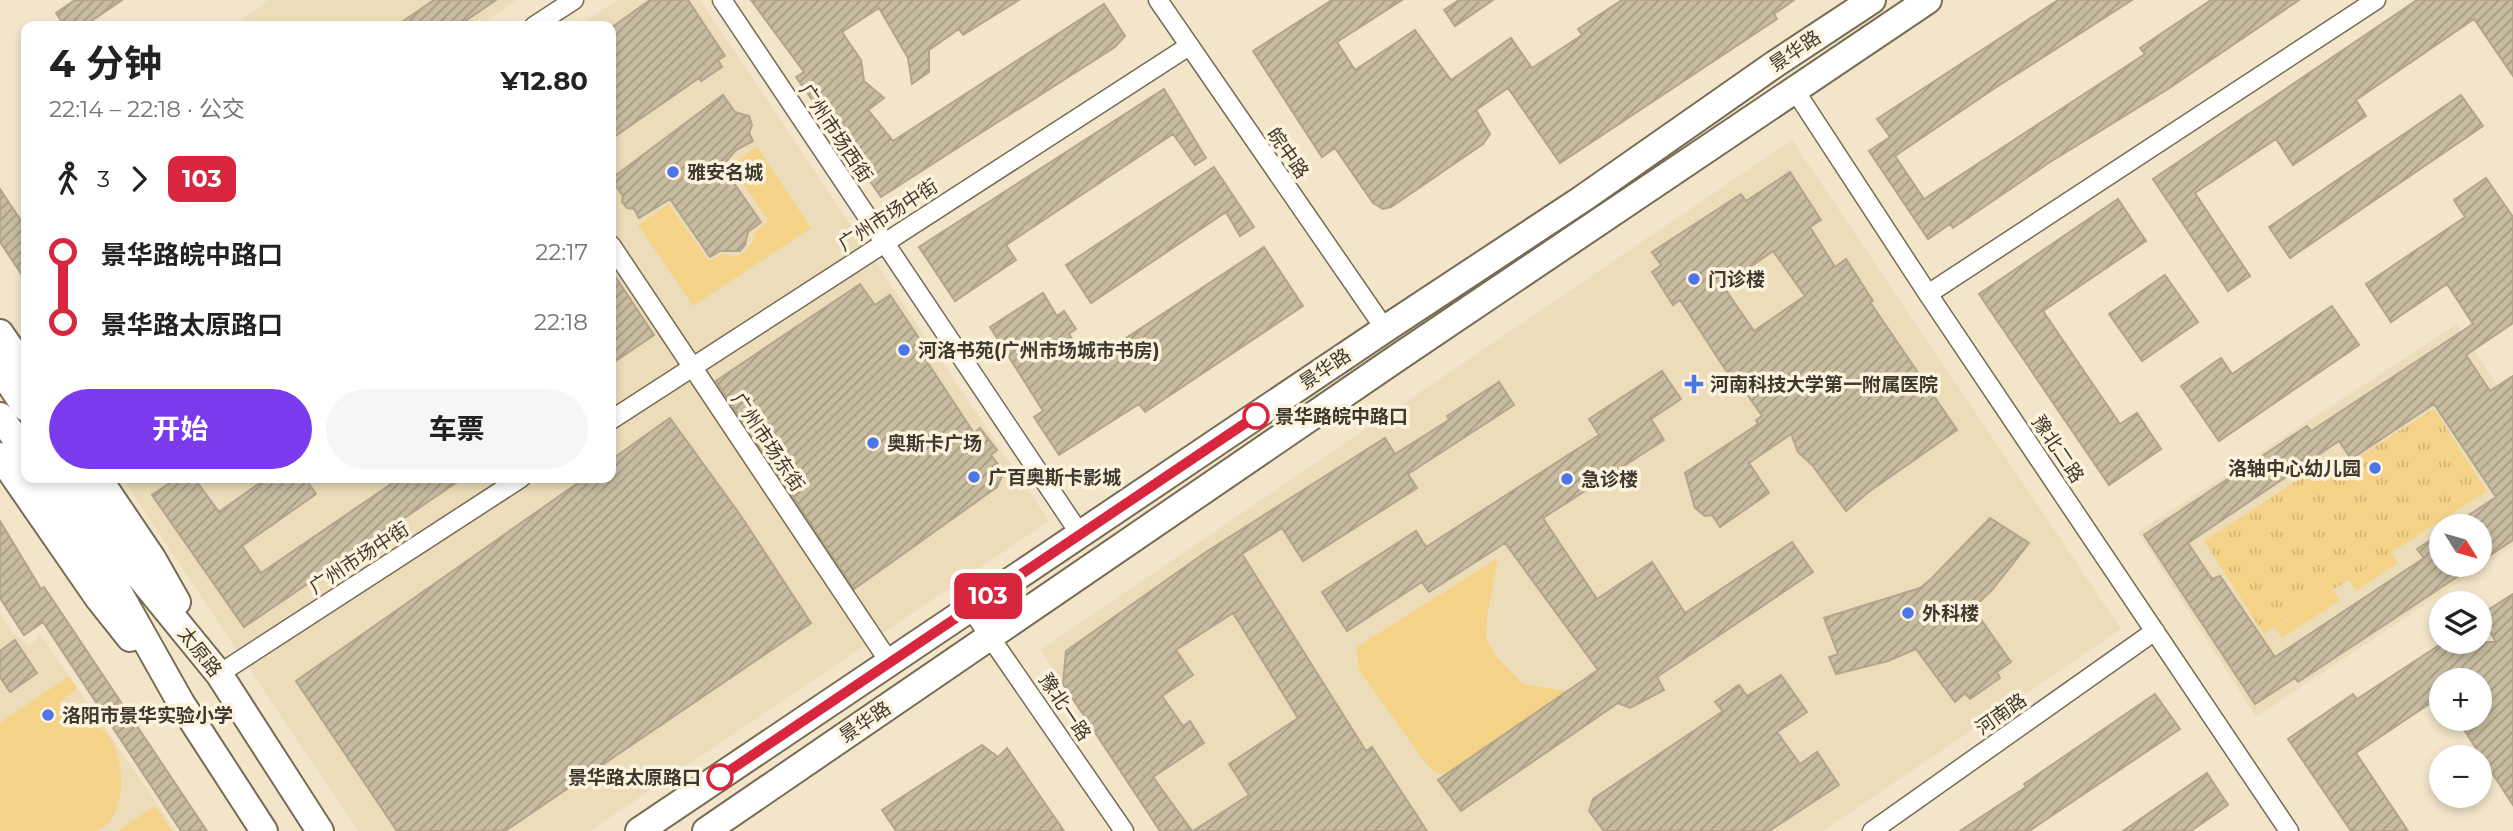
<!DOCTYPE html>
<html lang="zh">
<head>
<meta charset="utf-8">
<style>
	:root { --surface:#fff; --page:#f6f6f6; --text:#222; --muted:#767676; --accent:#7c3aed }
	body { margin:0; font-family:Montserrat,"Noto Sans SC",sans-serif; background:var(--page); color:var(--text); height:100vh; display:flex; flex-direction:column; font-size:26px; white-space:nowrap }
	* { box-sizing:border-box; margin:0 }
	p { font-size:23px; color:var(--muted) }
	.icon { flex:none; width:38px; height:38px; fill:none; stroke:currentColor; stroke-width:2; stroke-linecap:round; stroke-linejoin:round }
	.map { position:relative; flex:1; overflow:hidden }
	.details { position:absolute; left:21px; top:21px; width:595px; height:462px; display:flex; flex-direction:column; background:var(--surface); border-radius:14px; box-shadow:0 4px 10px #0003 }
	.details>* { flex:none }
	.badge { padding:0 14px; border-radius:10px; font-size:24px; line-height:46px }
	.needle { width:46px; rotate:127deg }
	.fabs { position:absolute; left:2429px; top:514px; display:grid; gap:14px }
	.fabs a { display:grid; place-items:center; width:63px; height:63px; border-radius:50%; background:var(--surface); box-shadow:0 4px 10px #0003; font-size:35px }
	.map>.badge { position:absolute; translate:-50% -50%; box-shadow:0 0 0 4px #fff }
	.legs { display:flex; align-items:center; gap:10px; height:77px; padding:0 28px; font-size:23px }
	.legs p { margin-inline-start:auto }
	.headline { display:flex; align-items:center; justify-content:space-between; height:119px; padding:0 28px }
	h1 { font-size:38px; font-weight:700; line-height:52px }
	.action { display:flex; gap:14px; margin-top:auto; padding:14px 28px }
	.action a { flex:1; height:80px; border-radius:42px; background:var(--accent); color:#fff; font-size:28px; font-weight:700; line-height:80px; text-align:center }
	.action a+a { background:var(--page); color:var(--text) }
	ul { padding:0 28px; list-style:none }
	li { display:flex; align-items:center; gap:24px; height:70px; font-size:26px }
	li i { display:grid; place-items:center; width:10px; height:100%; margin:0 9px; background:currentColor }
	li i::after { content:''; width:18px; height:18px; margin:-9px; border:5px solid; border-radius:50%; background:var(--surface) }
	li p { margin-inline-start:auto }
	li:first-child i { background:linear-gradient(#0000 50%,currentColor 0) }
	li:last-child i { background:linear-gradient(currentColor 50%,#0000 0) }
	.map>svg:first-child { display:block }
	.built { fill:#ecdcb9; fill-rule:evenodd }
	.grass { fill:#f4d287 }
	.park { fill:url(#park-tufts) }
	.building { fill:url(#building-hatch); stroke:#b2a58b; stroke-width:2; fill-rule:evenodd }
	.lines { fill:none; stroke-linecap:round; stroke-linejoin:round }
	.street-casing { stroke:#776c53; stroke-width:21 }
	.secondary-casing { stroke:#776c53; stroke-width:30 }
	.street { stroke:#fff; stroke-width:18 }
	.secondary { stroke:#fff; stroke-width:26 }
	.line-1-casing { stroke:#fff; stroke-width:16 }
	.line-1 { stroke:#d7263d; stroke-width:10 }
	.poi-dot { fill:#4d75e8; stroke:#fdf3dd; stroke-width:2.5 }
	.stop-1-dot { fill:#fff; stroke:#d7263d; stroke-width:3.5 }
	.labels { text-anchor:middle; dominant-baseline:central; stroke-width:7; stroke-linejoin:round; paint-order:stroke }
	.street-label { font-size:19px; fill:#3e392e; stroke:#fdf3dd }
	.poi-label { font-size:19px; font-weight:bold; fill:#3e392e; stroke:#fdf3dd; text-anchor:start }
	.stop-label { font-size:19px; font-weight:bold; fill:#3e392e; stroke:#fdf3dd; text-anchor:start }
</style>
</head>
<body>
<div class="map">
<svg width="2513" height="831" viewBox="0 0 2513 831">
	<defs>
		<pattern id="park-tufts" width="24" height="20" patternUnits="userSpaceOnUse" patternTransform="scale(1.75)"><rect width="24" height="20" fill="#f4d287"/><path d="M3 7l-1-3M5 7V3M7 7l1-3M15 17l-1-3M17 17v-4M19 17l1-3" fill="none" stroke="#d2b575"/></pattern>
		<pattern id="building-hatch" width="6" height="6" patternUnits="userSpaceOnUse" patternTransform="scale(1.75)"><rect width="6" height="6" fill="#c8bca1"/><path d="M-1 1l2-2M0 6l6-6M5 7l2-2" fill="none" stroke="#a49a84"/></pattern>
	</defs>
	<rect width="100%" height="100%" fill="#f2e5ca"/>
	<path class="built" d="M269,0H517L478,26H232Z
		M617,0H700L1049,521L590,831H358L122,478H611V26H578Z
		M1792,140L2121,629L1823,831H1162L1040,650Z
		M2457,324L2513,410V546L2256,717L2138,532ZM2441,527H2480V565H2441Z
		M0,613L12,631L29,647L40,634L176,831H0Z"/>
	<path class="grass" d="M757,147L811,228L693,306L638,225L669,204L709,261L723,254L739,257L753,242L754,234L769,221L730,165Z
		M2391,552L2398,563L2356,591L2349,580Z
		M1498,558L1487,618L1486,638L1496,657L1523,684L1566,691L1448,774L1436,772L1427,765L1359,670L1357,647Z
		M2333,590L2340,600L2282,638L2275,628Z
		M69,676L77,688L58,704C75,714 97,720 109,737C124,758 126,800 110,821C107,825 101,828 97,831H0V723Z
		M155,806L172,831H118Z"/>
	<path class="park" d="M2434,409L2487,491L2264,634L2204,541L2332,458L2340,469Z"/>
	<path class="building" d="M75,0H122L84,26H65L56,13Z
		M434,0H496L458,26H396Z
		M650,0H688L725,56L718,60L722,67L701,81L699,78L611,139V28Z
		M751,0H1019L963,35L959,29L929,50V72L912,84L908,58L879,8L842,32L861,60L864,81L884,98L868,110L893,141L1104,4L1125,36L1115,47L881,197L796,77L804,72Z
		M1332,0H1402L1337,42L1355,70L1415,30L1451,80L1511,38L1532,68L1582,35L1578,29L1622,0H1794L1774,14L1777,19L1560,163L1508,88L1476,110L1490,134L1483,144L1391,207L1383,209L1373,203L1335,148L1322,157L1253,51Z
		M1459,0H1493L1455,26L1444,10Z
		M2058,0H2132L1995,88L1895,156L1924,199L2145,54L2140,48L2211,0H2299L2168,89L2047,164L1953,228L1950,224L1928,239L1869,151L1890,137L1877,119Z
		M2417,0H2513V76L2474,19L2356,100L2366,116L2293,165L2276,139L2195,193L2250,276L2228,291L2153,179Z
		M1164,89L1206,158L1195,165L1173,134L1006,245L1016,260L955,301L919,247Z
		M723,95L735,112L749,116L752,125L749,133L753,141L736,150L722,166L761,222L748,232L745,245L740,251H720L710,257L670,199L639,218L634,209L627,208L622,202L623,196L611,179Z
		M2461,95L2483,126L2290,258L2269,227Z
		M1214,167L1254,227L1240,236L1226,212L1091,303L1066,265Z
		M1790,172L1821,220L1810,227L1835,267L1846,259L1873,301L1870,302L1957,430L1870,491L1846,511L1812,465L1798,452L1791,434L1749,463L1769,493L1720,527L1712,515L1705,516L1695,508L1685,473L1758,424L1756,420L1762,416L1742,387L1738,389L1680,300L1673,305L1652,272L1661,265L1652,252L1741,194L1746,201ZM1773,251L1805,296L1754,331L1723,286Z
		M2486,178L2513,217V323L2466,355L2490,391L2513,376V540L2480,562V527H2451L2496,497L2434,404L2351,459L2339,441L2188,543L2212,579L2220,576L2275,657L2424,558L2417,549L2441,533V565H2475L2298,682L2295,678L2255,704L2144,535L2307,426L2311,431L2473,324L2447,284L2391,322L2366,284L2465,217L2454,200Z
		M0,189L26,228V281L0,242Z
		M2118,199L2146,241L2043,311L2120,424L2137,413L2161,449L2109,485L1979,294Z
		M1264,247L1303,306L1145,412L1139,404L1059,455L1034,417L1043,411L990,327L1043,293L1057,316L1064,311L1076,329L1069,334L1088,363Z
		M611,270L654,335L611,364Z
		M2165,275L2198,322L2142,361L2109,314Z
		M860,284L875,305L890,295L921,341L916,345L974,433L980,428L997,450L991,455L1004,472L997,487L854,589L716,381Z
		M2332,306L2359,345L2219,441L2181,386L2221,358L2232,374Z
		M1662,371L1681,399L1651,419L1664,440L1543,518L1597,599L1652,562L1685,613L1792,542L1813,572L1657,677L1664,690L1630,708L1618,703L1461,811L1438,780L1598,670L1505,543L1429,592L1422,582L1347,631L1322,592L1416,531L1426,547L1599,435L1589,419Z
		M1499,382L1514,405L1408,474L1417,488L1303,561L1282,528L1242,554L1366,751L1372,747L1427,831H1193L1249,795L1229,764L1298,718L1233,613L1176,650L1193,675L1162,696L1183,726L1190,721L1204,743L1153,777L1192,831H1160L1063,684L1066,651L1206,552L1385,438L1395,454L1449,420L1447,416Z
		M670,418L741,516L811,623L505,831H397L296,681L585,478H611V460Z
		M177,478H194L219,512L267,478H305L316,494L242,546L261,573L400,478H463L244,627L152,495Z
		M1990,518L2029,543L1992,590L1973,608L2011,662L1997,672L2000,678L1970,699L1965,693L1955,702L1916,649L1888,661L1836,674L1829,657L1838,654L1824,618L1920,588L1931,579Z
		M0,521L41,589L44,587L207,831H181L43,622L24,635L0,598Z
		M2513,594V805L2457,719H2480V681H2441V696L2356,753L2408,831H2351L2288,739L2353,694L2357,699L2444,642H2496L2480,615Z
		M15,640L37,673L10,692L0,677V651Z
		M1781,675L1807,712L1777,732L1800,764L1817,752L1839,785L1769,831H1604L1589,811L1593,799L1723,711L1715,702L1739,685L1747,696Z
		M2155,694L2180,729L2029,831H1960L2026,787L2024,784Z
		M982,745L998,757L1007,748L1064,831H896L882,810Z
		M2207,773L2228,805L2191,831H2123Z"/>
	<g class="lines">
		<g class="street-casing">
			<path id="street" d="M722,0L1080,534
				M1158,0L1385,329
				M534,26L574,0
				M1794,89L1928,294L2289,831
				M611,245L890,663
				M1928,294L2376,0
				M611,420L1189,46
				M970,608L1124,831
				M219,674L521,478
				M1872,831L2155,631"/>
		</g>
		<g class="secondary-casing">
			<path id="secondary" d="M0,333L26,371
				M0,369L26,408
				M0,416L26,454
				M0,456L99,599L130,638
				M42,478L114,584L181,703L264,831
				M73,478L135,571L219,674L320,831
				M98,478L152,558L177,602
				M639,831L1385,329L1582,199L1775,64L1872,0
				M706,831L1394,360L1928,0"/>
		</g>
		<use href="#street" class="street"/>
		<use href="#secondary" class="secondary"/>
	</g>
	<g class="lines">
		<g class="line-1-casing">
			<path id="line-1" d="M720,777L1256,416"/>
		</g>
		<use href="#line-1" class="line-1"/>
	</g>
	<g class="poi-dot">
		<circle cx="673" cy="172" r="7"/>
		<circle cx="1694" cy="279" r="7"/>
		<circle cx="904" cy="350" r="7"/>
		<path d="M1690.5 373.5h7v7h7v7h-7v7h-7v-7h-7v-7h7z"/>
		<circle cx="873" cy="443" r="7"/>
		<circle cx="2375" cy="468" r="7"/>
		<circle cx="974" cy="477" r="7"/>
		<circle cx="1567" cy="479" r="7"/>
		<circle cx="1908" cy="613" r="7"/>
		<circle cx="48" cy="715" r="7"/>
	</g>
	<g class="stop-1-dot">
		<circle cx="1256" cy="416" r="12"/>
		<circle cx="720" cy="777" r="12"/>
	</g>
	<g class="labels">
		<g class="street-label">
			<text transform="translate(1795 51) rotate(-34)">景华路</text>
			<text transform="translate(836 133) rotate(56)">广州市场西街</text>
			<text transform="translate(1288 153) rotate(55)">皖中路</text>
			<text transform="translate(888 215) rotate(-33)">广州市场中街</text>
			<text transform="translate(1325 369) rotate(-34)">景华路</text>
			<text transform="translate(768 442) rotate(56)">广州市场东街</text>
			<text transform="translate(2058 449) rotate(56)">豫北二路</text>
			<text transform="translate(359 558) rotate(-33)">广州市场中街</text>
			<text transform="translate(200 652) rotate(52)">太原路</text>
			<text transform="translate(1065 707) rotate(56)">豫北一路</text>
			<text transform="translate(2001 714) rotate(-35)">河南路</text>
			<text transform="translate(865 722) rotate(-34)">景华路</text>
		</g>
		<g class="poi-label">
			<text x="687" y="172">雅安名城</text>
			<text x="1708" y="279">门诊楼</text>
			<text x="918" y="350">河洛书苑(广州市场城市书房)</text>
			<text x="1710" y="384">河南科技大学第一附属医院</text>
			<text x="887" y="443">奥斯卡广场</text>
			<text x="2361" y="468" text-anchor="end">洛轴中心幼儿园</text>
			<text x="988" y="477">广百奥斯卡影城</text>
			<text x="1581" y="479">急诊楼</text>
			<text x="1922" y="613">外科楼</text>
			<text x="62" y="715">洛阳市景华实验小学</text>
		</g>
		<g class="stop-label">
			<text x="1275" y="416">景华路皖中路口</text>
			<text x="701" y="777" text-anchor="end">景华路太原路口</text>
		</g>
	</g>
</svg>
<div class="fabs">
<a><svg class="needle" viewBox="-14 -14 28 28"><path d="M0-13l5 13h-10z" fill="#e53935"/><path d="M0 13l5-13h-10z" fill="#767676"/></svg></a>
<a><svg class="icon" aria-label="layers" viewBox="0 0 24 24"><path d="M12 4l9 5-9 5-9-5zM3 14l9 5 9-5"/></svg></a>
<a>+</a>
<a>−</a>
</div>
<b class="badge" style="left:988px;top:596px;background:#d7263d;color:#fff">103</b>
<section class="details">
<div class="headline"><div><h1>4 分钟</h1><p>22:14 – 22:18 · 公交</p></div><b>¥12.80</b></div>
<div class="legs"><svg class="icon" aria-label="walk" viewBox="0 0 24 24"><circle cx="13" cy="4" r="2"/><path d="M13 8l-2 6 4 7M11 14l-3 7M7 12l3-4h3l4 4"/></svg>3<svg class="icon" aria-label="forward" viewBox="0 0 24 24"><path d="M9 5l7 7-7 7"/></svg><b class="badge" style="background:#d7263d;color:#fff">103</b></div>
<ul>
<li><i style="color:#d7263d"></i><b>景华路皖中路口</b><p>22:17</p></li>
<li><i style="color:#d7263d"></i><b>景华路太原路口</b><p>22:18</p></li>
</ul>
<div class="action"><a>开始</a><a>车票</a></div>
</section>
</div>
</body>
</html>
